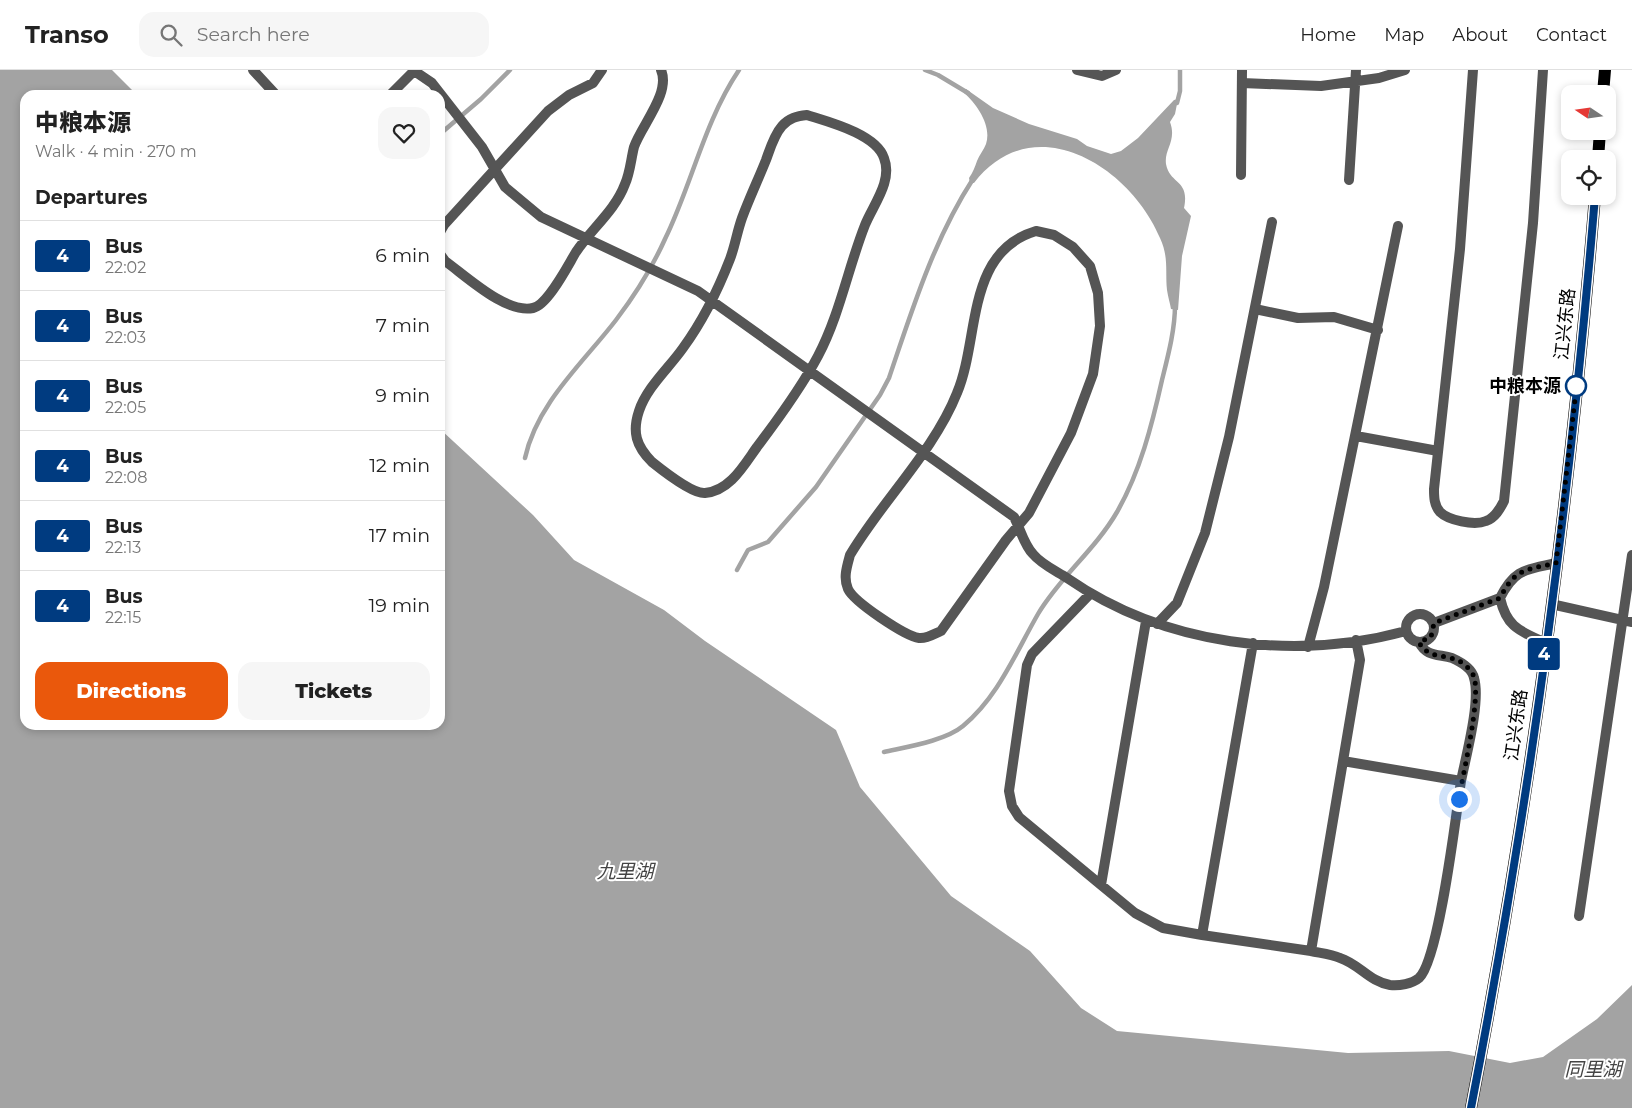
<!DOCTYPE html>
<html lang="en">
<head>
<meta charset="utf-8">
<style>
	:root { --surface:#fff; --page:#f6f6f6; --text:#222; --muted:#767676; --line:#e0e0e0; --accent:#ea580c }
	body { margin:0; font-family:Montserrat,"Noto Sans SC",sans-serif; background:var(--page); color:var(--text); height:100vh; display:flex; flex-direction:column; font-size:19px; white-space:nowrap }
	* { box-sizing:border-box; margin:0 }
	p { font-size:16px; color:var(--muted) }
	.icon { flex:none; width:28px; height:28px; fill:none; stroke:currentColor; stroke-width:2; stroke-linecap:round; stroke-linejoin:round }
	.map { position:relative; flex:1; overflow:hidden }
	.side { position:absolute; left:20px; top:20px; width:425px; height:640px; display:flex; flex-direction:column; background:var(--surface); border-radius:15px; box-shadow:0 2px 8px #0003 }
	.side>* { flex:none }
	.badge { padding:0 10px; border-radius:4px; font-size:18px; line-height:32px }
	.needle { width:32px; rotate:283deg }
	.fabs { position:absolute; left:1561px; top:15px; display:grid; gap:10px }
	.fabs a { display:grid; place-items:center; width:55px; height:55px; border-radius:10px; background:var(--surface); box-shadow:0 2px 8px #0003; font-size:25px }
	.you { position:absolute; width:25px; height:25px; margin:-12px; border:4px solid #fff; border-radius:50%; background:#1a73e8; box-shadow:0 0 0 8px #1a73e833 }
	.map>.badge { position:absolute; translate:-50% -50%; box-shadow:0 0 0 2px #fff }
	h2 { padding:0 15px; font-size:19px; line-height:45px }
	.round { display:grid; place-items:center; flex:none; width:52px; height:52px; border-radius:15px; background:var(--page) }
	.summary { display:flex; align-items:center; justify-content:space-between; height:85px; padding:0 15px }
	h1 { font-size:24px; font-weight:800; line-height:38px }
	.action { display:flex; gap:10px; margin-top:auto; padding:10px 15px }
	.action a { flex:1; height:58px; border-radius:15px; background:var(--accent); color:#fff; font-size:20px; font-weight:800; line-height:58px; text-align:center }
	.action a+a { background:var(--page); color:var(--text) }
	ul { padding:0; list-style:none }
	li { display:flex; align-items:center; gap:15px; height:70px; padding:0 15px; border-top:1px solid var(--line) }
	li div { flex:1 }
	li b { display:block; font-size:19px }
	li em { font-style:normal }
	li .badge { min-width:55px; font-weight:700; text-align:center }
	header { display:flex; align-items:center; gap:30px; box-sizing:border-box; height:70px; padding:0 25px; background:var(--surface); border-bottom:1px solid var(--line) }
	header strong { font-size:24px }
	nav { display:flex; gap:28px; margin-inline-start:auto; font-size:18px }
	.search { width:350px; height:45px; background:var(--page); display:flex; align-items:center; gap:12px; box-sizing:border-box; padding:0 18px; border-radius:15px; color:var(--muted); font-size:19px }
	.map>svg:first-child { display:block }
	.water { fill:#a3a3a3 }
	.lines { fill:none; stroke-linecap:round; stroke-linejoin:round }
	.stream { stroke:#a3a3a3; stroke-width:4.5 }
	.minor { stroke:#555; stroke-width:10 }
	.primary { stroke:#000; stroke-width:12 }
	.line-casing { stroke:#fff; stroke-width:11 }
	.line { stroke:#003b80; stroke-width:8 }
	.walk { stroke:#000; stroke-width:5; stroke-dasharray:0 9 }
	.stop-dot { fill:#fff; stroke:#003b80; stroke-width:2.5 }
	.labels { text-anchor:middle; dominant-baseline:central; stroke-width:4; stroke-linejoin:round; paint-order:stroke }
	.street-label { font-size:18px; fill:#000; stroke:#fff }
	.stop-label { font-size:18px; font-weight:bold; fill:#000; stroke:#fff; text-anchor:end }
	.water-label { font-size:19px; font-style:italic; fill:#444; stroke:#fff }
</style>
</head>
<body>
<header>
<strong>Transo</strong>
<div class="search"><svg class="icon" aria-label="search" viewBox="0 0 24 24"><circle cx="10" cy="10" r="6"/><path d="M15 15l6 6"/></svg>Search here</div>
<nav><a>Home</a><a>Map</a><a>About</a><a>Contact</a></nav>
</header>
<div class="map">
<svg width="1632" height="1038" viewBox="0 0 1632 1038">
	<rect width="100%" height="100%" fill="#fff"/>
	<path class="water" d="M0,0H112L137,25H25V655H440V359L533,445L574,490L664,540L705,571L836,660L860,717L951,826L1030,881L1081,938L1117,961L1348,983L1449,981L1510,993L1543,987L1597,949L1632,915V1038H0Z
		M966,19L993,38L1029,54L1077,69L1087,76L1111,84L1121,81L1138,68L1174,30L1178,29L1175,44L1170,52C1177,71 1164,79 1166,94C1170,115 1190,109 1184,138L1191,146L1182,186L1178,240L1171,239C1170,233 1168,227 1167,220C1165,202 1169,187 1160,168C1130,96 1033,36 974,113H970L969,108C973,102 975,97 977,91C979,85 984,80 986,74C992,56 977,34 964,23V20Z"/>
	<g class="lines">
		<path class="stream" d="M925,0L938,5L968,23
			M1177,33L1180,21V0
			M440,64L481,29L510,0
			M525,388C537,333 583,293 616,250C635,225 652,198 665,169C692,114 704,52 739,0
			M737,500L748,480L768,472L816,417L880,325L889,308C912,240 934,169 973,109
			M884,682C906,677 945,671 963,656C998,627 1015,584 1038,544C1060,507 1095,480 1117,442C1140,402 1152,355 1162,310C1168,286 1175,260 1175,235"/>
		<path class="minor" d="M253,0L276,25
			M413,0L432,13L482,77L505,117L541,147L698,221L1014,447C1020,458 1024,475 1033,484C1041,494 1056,501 1067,508C1164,575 1293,592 1406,561
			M1077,0L1102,6L1116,0
			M1473,0L1460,179L1434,419C1434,427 1434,435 1440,442C1448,450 1474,456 1486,451C1495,448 1500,439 1504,431L1533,153L1543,0
			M1242,13L1321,16L1379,8L1405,0
			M390,25L415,0
			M807,45C829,52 876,64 884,88C893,111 873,135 865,155C848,198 840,244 818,286C801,318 779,348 757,377C744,395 730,421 705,423C692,424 662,400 652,392C636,376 632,362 639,341C647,317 669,298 683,278C702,252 718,220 730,189C735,176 737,162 742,148C749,129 758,110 766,90C770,79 774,65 782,56C789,48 797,46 807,45Z
			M1241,105L1242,0
			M1349,110L1356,0
			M1036,161L1054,165L1073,177L1090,196L1098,223L1100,256L1093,304L1071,363L1029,443L1006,470L941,561C934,564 927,569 919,568C905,566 854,532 848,519C843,508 847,496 850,485C882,431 934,381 957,323C980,269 965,182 1036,161Z
			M440,162L444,155L548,41L569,25L593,13L602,0
			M440,184L445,191C466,206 506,244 533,238C548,235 568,195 576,182C591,159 615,141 625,114C630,103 631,89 634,77C641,56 671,23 661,0
			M1255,239L1298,248L1334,247L1378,260
			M1356,366L1438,381
			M1090,524L1032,584L1027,595L1009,721L1012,736L1019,747L1101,815
			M1551,534L1632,552
			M1406 558a14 14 0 1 1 28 0a14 14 0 1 1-28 0Z
			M1146,551L1101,815L1135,843L1163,858L1202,865
			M1434,553L1500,528
			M1157,554L1177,533L1205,463L1229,367L1272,152
			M1419,572C1426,587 1439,584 1452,588C1461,592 1472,598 1474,608C1481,631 1466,686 1461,711
			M1253,573L1202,865L1311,881L1360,590L1356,570
			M1546,573C1520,561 1507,558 1500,528C1515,498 1526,500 1557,493
			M1308,577L1324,517L1398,156
			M1579,846L1632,485
			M1311,881C1320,883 1331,884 1340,888C1359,894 1370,912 1390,915C1399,916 1412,914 1419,908C1439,890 1456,745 1461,711L1343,691"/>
		<path class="primary" d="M1603,24L1605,0
			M1598,89L1600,61
			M1471,1038C1529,737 1570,431 1595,126"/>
	</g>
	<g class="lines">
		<g class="line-casing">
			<path id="line" d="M1471,1038C1529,738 1570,431 1595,126"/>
		</g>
		<use href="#line" class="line"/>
		<path class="walk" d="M1459,729C1463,703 1481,629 1474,607C1472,601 1465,594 1459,591C1445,584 1427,589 1419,572L1431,567L1434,553L1500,528C1515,498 1526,500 1556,493L1577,312L1576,316"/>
	</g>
	<circle class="stop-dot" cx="1576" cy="316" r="10"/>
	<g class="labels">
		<g class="street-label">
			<text transform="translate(1565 254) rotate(-84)">江兴东路</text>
			<text transform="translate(1516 655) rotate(-82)">江兴东路</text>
		</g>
		<g class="stop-label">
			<text x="1561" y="316">中粮本源</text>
		</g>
		<g class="water-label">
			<text x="625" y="801">九里湖</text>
			<text x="1593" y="999">同里湖</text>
		</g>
	</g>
</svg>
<div class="fabs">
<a><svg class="needle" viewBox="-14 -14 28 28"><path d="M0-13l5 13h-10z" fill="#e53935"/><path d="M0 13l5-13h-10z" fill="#767676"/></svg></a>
<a><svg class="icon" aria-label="locate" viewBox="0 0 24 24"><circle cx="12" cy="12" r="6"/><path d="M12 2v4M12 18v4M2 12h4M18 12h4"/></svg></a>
</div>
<div class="you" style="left:1459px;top:729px"></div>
<b class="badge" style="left:1544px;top:584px;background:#003b80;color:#fff">4</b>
<section class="side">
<div class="summary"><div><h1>中粮本源</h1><p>Walk · 4 min · 270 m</p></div><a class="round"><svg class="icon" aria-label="heart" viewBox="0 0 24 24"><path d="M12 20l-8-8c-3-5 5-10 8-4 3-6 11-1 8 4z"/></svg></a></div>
<h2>Departures</h2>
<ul>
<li><span class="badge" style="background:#003b80;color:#fff">4</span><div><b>Bus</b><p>22:02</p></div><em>6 min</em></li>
<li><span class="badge" style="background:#003b80;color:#fff">4</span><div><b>Bus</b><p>22:03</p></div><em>7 min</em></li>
<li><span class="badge" style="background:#003b80;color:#fff">4</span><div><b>Bus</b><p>22:05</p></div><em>9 min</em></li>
<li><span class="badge" style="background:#003b80;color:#fff">4</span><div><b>Bus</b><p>22:08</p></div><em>12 min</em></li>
<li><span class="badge" style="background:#003b80;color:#fff">4</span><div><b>Bus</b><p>22:13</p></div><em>17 min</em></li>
<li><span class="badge" style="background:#003b80;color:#fff">4</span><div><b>Bus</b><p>22:15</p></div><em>19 min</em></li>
</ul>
<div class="action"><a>Directions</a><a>Tickets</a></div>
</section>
</div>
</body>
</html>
